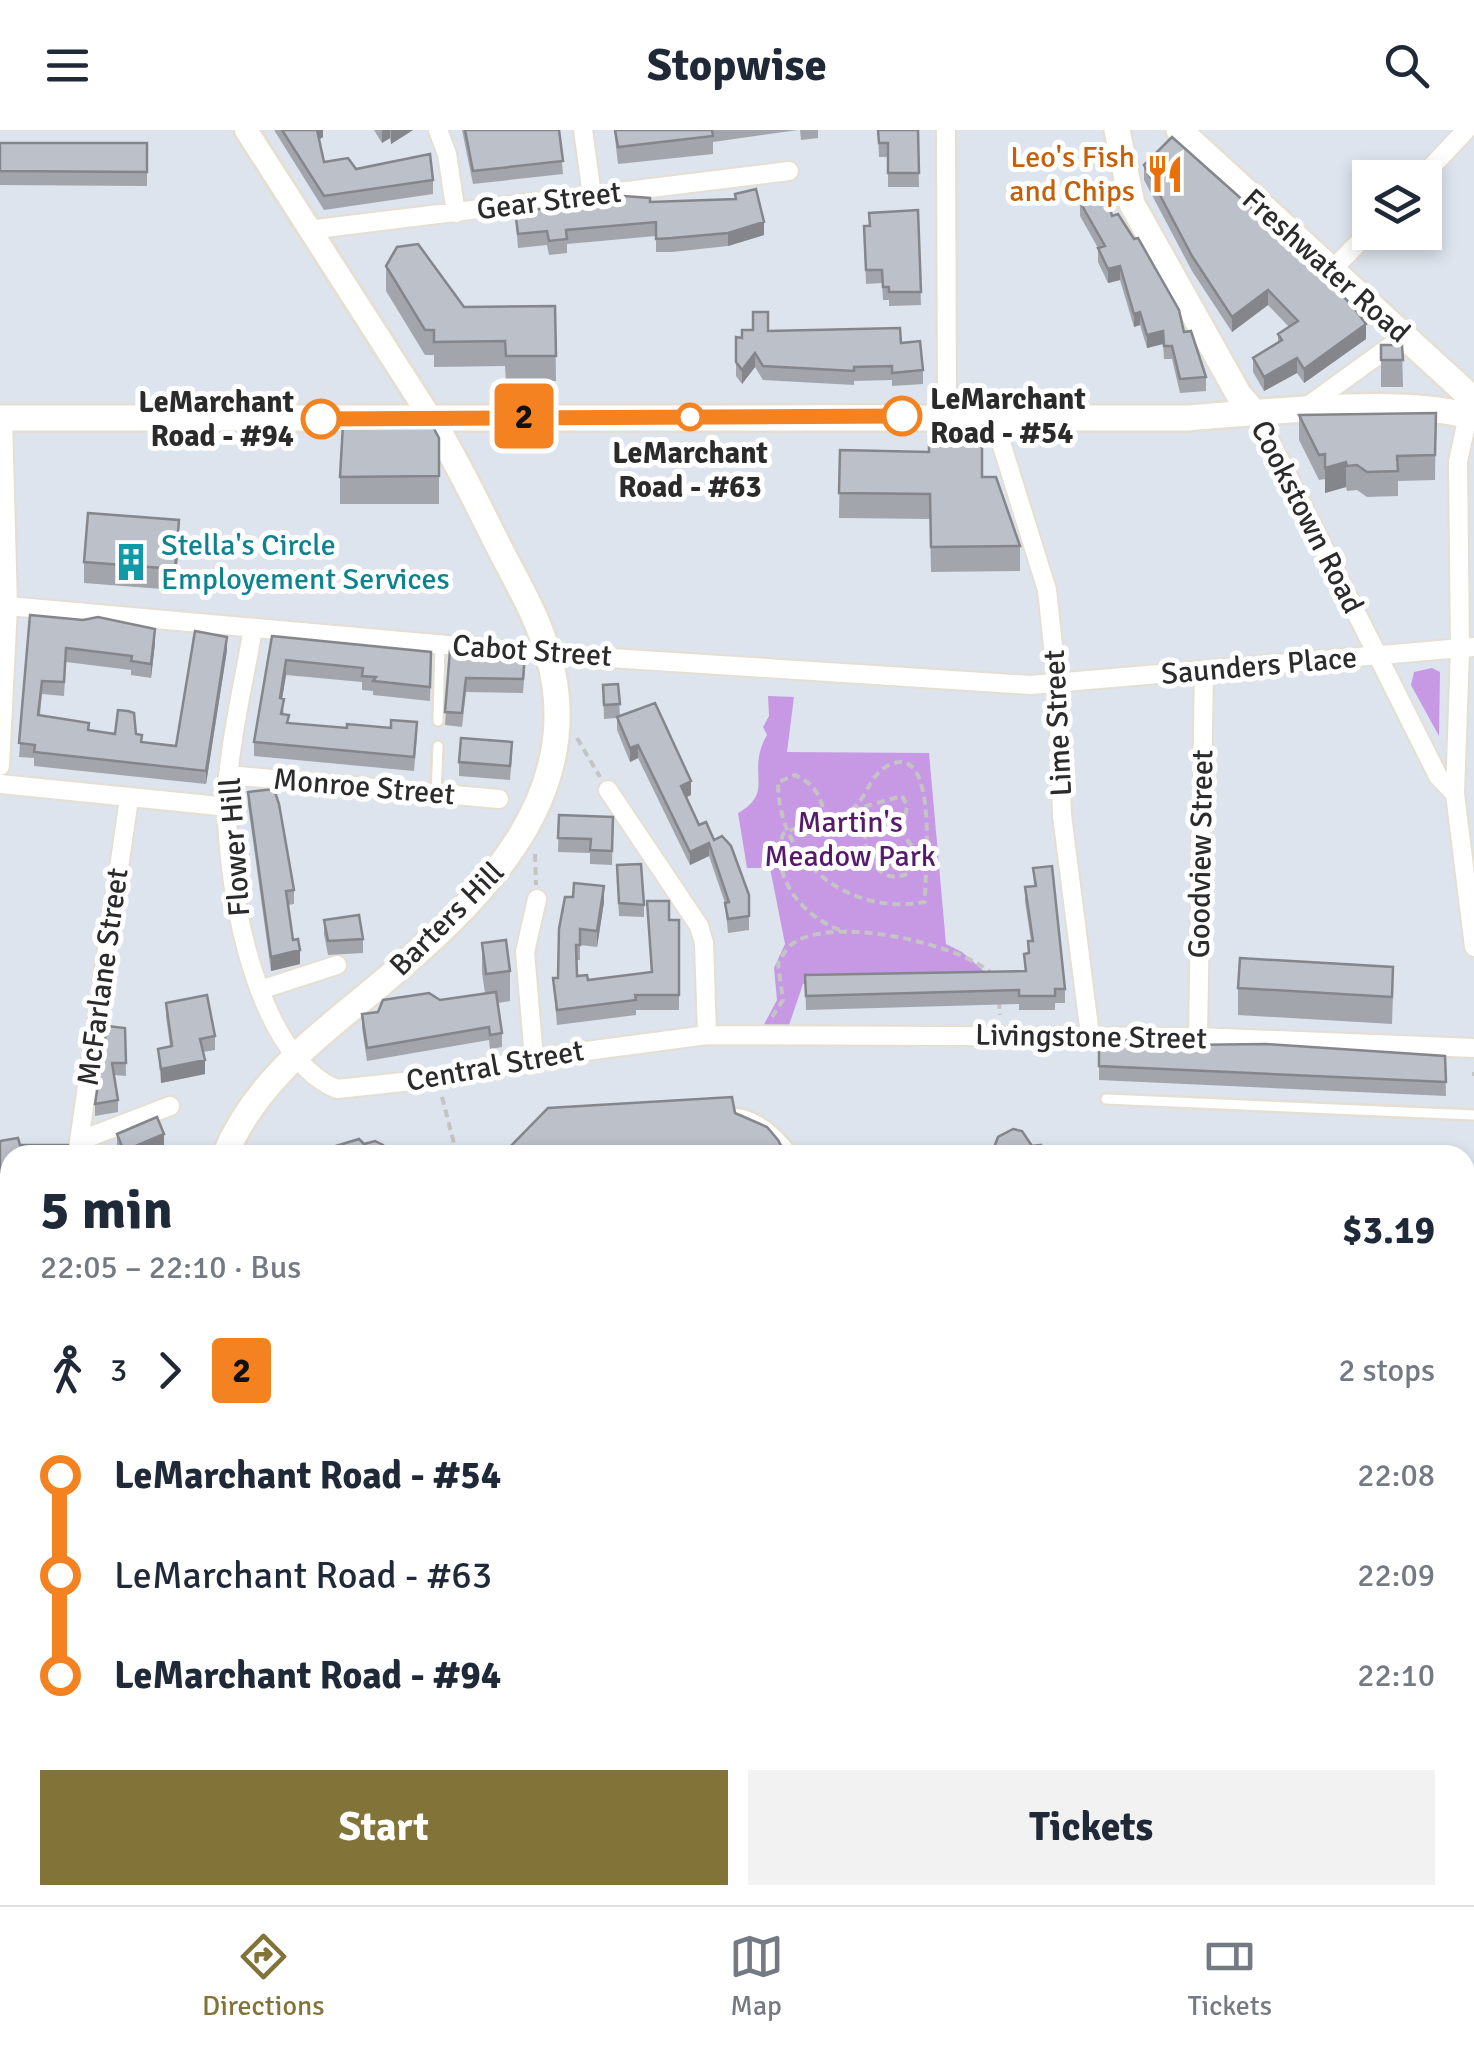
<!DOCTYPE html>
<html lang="en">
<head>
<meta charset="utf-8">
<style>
	:root { --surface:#fff; --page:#f2f2f3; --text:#1f2937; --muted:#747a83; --line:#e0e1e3; --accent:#827439 }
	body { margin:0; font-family:Signika,sans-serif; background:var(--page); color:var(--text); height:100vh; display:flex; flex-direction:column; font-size:38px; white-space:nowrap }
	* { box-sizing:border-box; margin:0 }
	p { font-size:32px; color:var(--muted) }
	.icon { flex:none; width:55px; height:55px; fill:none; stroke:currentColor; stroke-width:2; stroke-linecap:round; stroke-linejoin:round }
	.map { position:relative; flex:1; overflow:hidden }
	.sheet { position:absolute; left:0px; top:1015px; width:1475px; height:760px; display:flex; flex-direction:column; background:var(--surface); border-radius:30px 30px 0 0; box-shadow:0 5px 15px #0003 }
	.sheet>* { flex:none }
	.badge { padding:0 20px; border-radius:8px; font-size:35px; line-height:65px }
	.controls { position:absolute; left:1352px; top:30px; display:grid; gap:20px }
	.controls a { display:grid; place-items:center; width:90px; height:90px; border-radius:0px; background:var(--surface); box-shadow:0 5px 15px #0003; font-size:50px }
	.map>.badge { position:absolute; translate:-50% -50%; box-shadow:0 0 0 5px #fff }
	.legs { display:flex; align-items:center; gap:15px; height:110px; padding:0 40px; font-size:32px }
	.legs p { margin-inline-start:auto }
	.headline { display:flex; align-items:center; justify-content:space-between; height:170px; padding:0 40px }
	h1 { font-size:55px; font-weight:700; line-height:75px }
	.action { display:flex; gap:20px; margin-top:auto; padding:20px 40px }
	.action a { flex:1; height:115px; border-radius:0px; background:var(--accent); color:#fff; font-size:40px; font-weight:700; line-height:115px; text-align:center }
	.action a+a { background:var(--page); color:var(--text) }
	ul { padding:0 40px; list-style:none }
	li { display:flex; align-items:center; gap:35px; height:100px; font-size:38px }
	li i { display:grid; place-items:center; width:15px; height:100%; margin:0 12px; background:currentColor }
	li i::after { content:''; width:25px; height:25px; margin:-12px; border:8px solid; border-radius:50%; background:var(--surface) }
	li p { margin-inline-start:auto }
	li:first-child i { background:linear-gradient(#0000 50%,currentColor 0) }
	li:last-child i { background:linear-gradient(currentColor 50%,#0000 0) }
	header { display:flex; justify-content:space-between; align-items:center; height:130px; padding:0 40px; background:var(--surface); font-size:45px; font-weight:700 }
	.tabs { display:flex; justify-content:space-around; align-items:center; height:140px; border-top:2px solid var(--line); background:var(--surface); font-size:28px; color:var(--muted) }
	.tabs a { display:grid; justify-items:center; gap:5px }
	.tabs .selected { color:var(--accent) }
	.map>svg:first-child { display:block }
	.grass { fill:#c799e4 }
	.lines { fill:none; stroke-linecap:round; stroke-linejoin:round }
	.service-casing { stroke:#e4dfd2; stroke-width:14 }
	.minor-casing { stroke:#e4dfd2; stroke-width:22 }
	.tertiary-casing { stroke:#e4dfd2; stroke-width:28 }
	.secondary-casing { stroke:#e4dfd2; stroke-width:30 }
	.primary-casing { stroke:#c4c4c4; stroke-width:32 }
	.path { stroke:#c4c4c4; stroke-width:4; stroke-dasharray:8 5; stroke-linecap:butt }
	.service { stroke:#fff; stroke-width:9 }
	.minor { stroke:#fff; stroke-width:18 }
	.tertiary { stroke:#fff; stroke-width:22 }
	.secondary { stroke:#fff; stroke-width:25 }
	.primary { stroke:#5d86f1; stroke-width:28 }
	.wall { fill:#a2a5ac }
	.shaded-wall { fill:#84868c }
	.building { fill:#bcc0c8; stroke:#84868c; stroke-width:2.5 }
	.line-1-casing { stroke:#fff; stroke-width:22 }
	.line-1 { stroke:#f58220; stroke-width:15 }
	.stop-1-dot { fill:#fff; stroke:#f58220; stroke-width:5 }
	.labels { text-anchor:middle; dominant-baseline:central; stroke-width:10; stroke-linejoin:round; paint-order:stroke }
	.food-label { font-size:30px; fill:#c56008; stroke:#fff; text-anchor:end }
	.street-label { font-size:30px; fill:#2b2b2b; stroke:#fff }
	.stop-label { font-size:30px; font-weight:bold; fill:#2b2b2b; stroke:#fff; text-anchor:start }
	.culture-label { font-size:30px; fill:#0d838f; stroke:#fff; text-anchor:start }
	.park-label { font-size:30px; fill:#551a69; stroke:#fff }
</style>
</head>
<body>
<header><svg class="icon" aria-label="menu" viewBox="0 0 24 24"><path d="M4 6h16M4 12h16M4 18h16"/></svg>Stopwise<svg class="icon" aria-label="search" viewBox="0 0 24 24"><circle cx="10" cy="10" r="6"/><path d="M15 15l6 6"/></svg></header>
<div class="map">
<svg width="1474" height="1775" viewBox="0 0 1474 1775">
	<rect width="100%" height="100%" fill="#dde4ed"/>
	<path class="grass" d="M1432,538L1440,542L1439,606L1411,555L1414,542Z
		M768,566L794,567L787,622L929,623L946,814L962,822L995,851L803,854L788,898L760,902L777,870L774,838L785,814L770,738H747L738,683C776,662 745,643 767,605L763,597L769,586Z"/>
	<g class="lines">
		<g class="service-casing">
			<path id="service" d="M438,591L440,514
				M436,664L438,616
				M1106,969L1474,985
				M724,983C754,980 777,1002 794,1025
				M438,1765L446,1775
				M182,1768L213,1775
				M247,1775L249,1765"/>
		</g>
		<g class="minor-casing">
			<path id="minor" d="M438,0L447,24L456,83
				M583,0L592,65
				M946,0L947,286
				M1421,48L1466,0
				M308,100L789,41
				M1331,141L1370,101
				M1302,280L1399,210
				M1257,285L1438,646L1455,664
				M1468,285L1458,332L1460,520L1455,664L1474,817
				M993,287L1047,460L1057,553L1062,685L1090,905
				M8,476L548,524L1030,555L1474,517
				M253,498C245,548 232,598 228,649C221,731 250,924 337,959L431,949L534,928L707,905L1198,907L1474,918
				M0,636L8,476L3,288
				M228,645L499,669
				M0,654L229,677
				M608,660L699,796L704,813L707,905
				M260,860L337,835
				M1198,907L1204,540
				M534,928L525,822L537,769
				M79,1011L170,976
				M77,1025L129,669
				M0,1409L10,1442
				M1465,1631L1474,1561
				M132,1765L137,1775
				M1425,1775L1429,1765"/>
		</g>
		<g class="tertiary-casing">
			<path id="tertiary" d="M246,0L430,287
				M1465,1345L1474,1350
				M1465,1547L1474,1550"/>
		</g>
		<g class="secondary-casing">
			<path id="secondary" d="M1117,0L1132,74L1239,265L1257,285
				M1179,0L1474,270
				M0,288H1186C1258,283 1409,265 1474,288
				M225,1025C254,953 318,906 376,858C475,775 591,669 548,524C538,488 518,454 501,421C478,376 457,330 430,287
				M1465,1226L1474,1221
				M539,1765L548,1775
				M1212,1765L1279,1775
				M1059,1775L1157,1765"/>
		</g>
		<g class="primary-casing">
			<path id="primary" d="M0,1351L10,1350
				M0,1385L10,1383
				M161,1775L179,1765"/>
		</g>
		<path class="path" d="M577,608L600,647
			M852,680L902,666L907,675L903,703L866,699C861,726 882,759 911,742L914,720L903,703
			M825,690C822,667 816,655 795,645L778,652C778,732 849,786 925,772C924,749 941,610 889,635C868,645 867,671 849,681C828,693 803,693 783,704C768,748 807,792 847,802
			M535,724L536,755
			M999,871L1000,885
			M772,887L783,870L778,834C781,828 785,820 791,815C828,784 958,813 991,843
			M1472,944H1474
			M442,967L457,1025"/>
		<use href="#service" class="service"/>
		<use href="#minor" class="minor"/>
		<use href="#tertiary" class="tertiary"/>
		<use href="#secondary" class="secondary"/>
		<use href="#primary" class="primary"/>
	</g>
	<path class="wall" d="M274,0H323V7L319,10L324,32L356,39L433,50V64L324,80Z
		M374,0H413L391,14L390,8L382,13Z
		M462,0H559L563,44L473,54Z
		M614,0H798L713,12V24L618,34Z
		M800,0H818V8L801,10Z
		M878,0H918L919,57H888V27H879Z
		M0,13H147V56L0,55Z
		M1144,35L1366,209L1304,253L1297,243L1264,261L1253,242V228L1278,213V204L1289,197L1268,175L1232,202L1192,141L1144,50Z
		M735,64L764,105L728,116L672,122H656V106L567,114V123L549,125L547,115L518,118L515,80L735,69Z
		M1080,72L1112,86L1184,202L1206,247V261L1180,263L1172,229H1164L1163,214L1147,218L1140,195L1134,197L1120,150L1108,153L1098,132V118L1080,86Z
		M918,80L921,175L889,176V170H883L882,153L866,154L864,96H869Z
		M386,136L464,177L555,176L556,251L506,252L505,236L434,237V225H425L386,161Z
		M753,200L901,213L923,240V254L892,256V250L854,251V255L763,250L755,237L742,254L736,246V207L742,208Z
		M1381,215H1402L1403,257H1381Z
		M1436,283L1435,350L1398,351V366L1367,367L1357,360L1347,361L1346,357L1325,363V349L1319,350L1299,310V285Z
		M439,308V374H340V347Z
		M840,320L982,347L1020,416V441L931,442L930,389L839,388Z
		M179,411L175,460L84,453V432Z
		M30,485L155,513L151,548L131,545V540L66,532L64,566L42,564L40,585L89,601L136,604L142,612L176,616L227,520L206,654L34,636V628L19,627Z
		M272,506L431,522L430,571L373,565V561L362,560V552L286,545L282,568L284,585L289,593L417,606L414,641L254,626V612Z
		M450,520L525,539L523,563L466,562L462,597L445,595Z
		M618,554L620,586L691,665L686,667L699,695L714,710L749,765V800L728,803L725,773L709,726L690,735L638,628L630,632L617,600V588L604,589L603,555Z
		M512,626L510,650L459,646V632Z
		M248,662L294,760V774L288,775L293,810L300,834L271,841L248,675Z
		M559,685L613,687L612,735L590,734V723L558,722Z
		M1033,738L1065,859V873H1055V880H1019V874L806,880L805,845L1025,842L1024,824H1028V811H1031L1025,771V757L1034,756Z
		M617,748L644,775V787L619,786Z
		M573,767L604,772L597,817L580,815V830H576L577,846L588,850L651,842L647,771L669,790H679V880H636V885L557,895L553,848H558Z
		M324,790L363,809V823L328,825L324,804Z
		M482,813L510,841V871L498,873L502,903V917L490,919L489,910L367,931L362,898V884L485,863L482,843Z
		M1238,858L1393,864L1392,894L1238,885Z
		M166,873L215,906V920L203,922L205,944L161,953L158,919L170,916L166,886Z
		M125,898L126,946L114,945L118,970V982L95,986V974Z
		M1099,913L1445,926L1446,966L1099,950Z
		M117,1004L164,1017L146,1025H10V1310L0,1312V1011L20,1015L72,1022L119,1023L117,1018Z
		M1465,1351L1474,1355V1438L1465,1434Z
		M1465,1442L1474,1445V1511L1471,1519L1465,1518Z
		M1474,1650V1775H1471V1765L1465,1762V1676Z
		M265,1765H412V1768L398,1775H270Z
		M599,1765H649L648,1775H602Z
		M716,1765H844L843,1775H727V1767Z"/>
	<path class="shaded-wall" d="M316,0H323V7L316,11Z
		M382,0H390V8L382,13Z
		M391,0H413L391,14Z
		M764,92V105L728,116V103Z
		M1120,136V150L1108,153V139Z
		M1268,160V175L1232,202V187Z
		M1140,182V195L1134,197V184Z
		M1366,194V209L1304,253V239Z
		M1163,201V214L1147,218V205Z
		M755,223V237L742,254V240Z
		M1297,228V243L1264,261V247Z
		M1346,332V357L1325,363V338Z
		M179,390V411L175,460V439Z
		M155,499V513L151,548V534Z
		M227,507V520L206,654V641Z
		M286,530V545L280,582V568Z
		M638,615V628L630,632V618Z
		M691,651V665L681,670V656Z
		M709,713V726L690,735V722Z
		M604,756V772L597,817V801Z
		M300,820V834L271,841V827Z
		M205,930V944L161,953V939Z
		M164,1004V1017L146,1025H124V1021Z
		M1474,1484V1511L1471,1519V1492Z
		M10,1576V1603L0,1606V1579Z
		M53,1765H103L92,1775H33Z
		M365,1765H412V1768L398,1775H346Z
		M817,1765H820V1775H814Z"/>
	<path class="building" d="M282,0H317L324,32L348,28L356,39L430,24L433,50L324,66Z
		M465,0H559L563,31L473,41Z
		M615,0H712L713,6L618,17Z
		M878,0H918L919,43H888V13H879Z
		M1172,7L1255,81L1351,174L1366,194L1304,239L1297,228L1264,247L1253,228L1282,210L1278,204L1298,191L1268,160L1232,187L1192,126L1144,35Z
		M0,13H147V42L0,41Z
		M756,59L764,92L728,103L672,108L656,109V92L566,100L567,109L549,111L547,101L518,104L515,80L563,78L624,66L650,68V72L736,69L735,64Z
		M1107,66L1112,86L1118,84L1134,109L1138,108L1179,180L1184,202L1191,201L1206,247L1180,249L1172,216H1164L1163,201L1147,205L1140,182L1134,184L1120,136L1108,139L1098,118L1105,116L1080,72Z
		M918,80L921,162H889V157H883L882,140H866L864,96H870L869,83Z
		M418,114L464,177L555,176L556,226H506L505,211L434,212V200H425L386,136L397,117Z
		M753,182H768V201L900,198L901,213L920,211L923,240L892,243V236L854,237V241L763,236L755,223L742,240L736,232V207L742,208V200H753Z
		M1381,215H1402L1403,230H1381Z
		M1436,283L1435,325L1397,326L1398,341L1367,342L1357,335L1347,336L1346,332L1325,338V324L1319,325L1299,285Z
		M343,294L433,297L439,308V346L340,347Z
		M982,306V347H996L1020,416L931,417L930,364L839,363L840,320L929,322V307Z
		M88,383L179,390L175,439L84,432Z
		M30,485L83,490L98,487L155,499L151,534L131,531L132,526L66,518L64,552L42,551L38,585L89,593L88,600L115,604L118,580L128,581L134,583L136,604L142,605L141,612L176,616L195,501L227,507L206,641L34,622L35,615L19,613Z
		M272,506L431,522L430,557L373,551L376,547L362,546L363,538L286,530L280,568L284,569L281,584L289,585L287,593L347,598V594L391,598V590L417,592L414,627L254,612Z
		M450,520L525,525L523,549L466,548L462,583L445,582Z
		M618,554L620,574L604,575L603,555Z
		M655,573L691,651L681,656L699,695L706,692L714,710L722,706L731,716L749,765V786L728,789L725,773L729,772L709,713L690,722L638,615L630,618L617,587Z
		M461,608L512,612L510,636L459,632Z
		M274,659L279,674L294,760L286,761L293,810L298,809L300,820L271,827L248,662Z
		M559,685L613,687L612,721L590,720L591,709L558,708Z
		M641,734L644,775L619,773L617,735Z
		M1052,736L1065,859H1055V866H1019V860L806,866L805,845L1026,841L1024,824L1029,823L1028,811H1033L1025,757L1036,756L1033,738Z
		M574,753L604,756L597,801L580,799V815H576L577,846L587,845L588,850L652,842L647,771H669V790H679V865H635L636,870L557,880L553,848H558L559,799L565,767H573Z
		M359,785L363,809L328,811L324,790Z
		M506,810L510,841L486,844L482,813Z
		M1240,828L1393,837L1392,867L1238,858Z
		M496,862L502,903L490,905L489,897L367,918L362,884L378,882L383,870L429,863L440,870Z
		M207,865L215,906L200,909L205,930L161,939L158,919L172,916L166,873Z
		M107,896L125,898L126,933H112L118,970L95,974Z
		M1116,909L1183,915L1266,914L1445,926L1446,952L1099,936V913Z
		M732,967L735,983L767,997L778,1010L786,1025H508L510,1017L548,978Z
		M157,987L164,1004L124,1021L117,1004Z
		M1013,999L1022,1001L1032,1016L1041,1015L1042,1025H964L992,1023L998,1007Z
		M18,1008L20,1015H68L72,1022L91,1019L132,1025H10V1235L0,1237V1011Z
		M359,1009L364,1014L375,1011L383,1015V1025H294L297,1020L310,1017L316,1022Z
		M1321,1018L1329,1025H1306Z
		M1465,1351L1474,1355V1410L1465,1407Z
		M1465,1442L1474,1445V1484L1471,1492L1465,1491Z
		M0,1490L10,1521V1576L0,1579Z
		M10,1617V1765H53L33,1774L0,1775V1621Z
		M1474,1650V1681L1465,1680Z
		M1465,1702L1474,1703V1737L1471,1734L1473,1717L1465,1714Z
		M279,1765H365L346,1775H285Z
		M606,1765H647L646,1774L608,1771Z
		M740,1765H817L814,1772L789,1773V1775H762L760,1769Z
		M1117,1765H1120L1194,1775H1079L1080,1769L1115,1774Z
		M1196,1768L1239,1775L1240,1769L1266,1775H1195Z"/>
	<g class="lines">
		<g class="line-1-casing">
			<path id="line-1" d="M321,289L902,286"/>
		</g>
		<use href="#line-1" class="line-1"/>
	</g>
	<defs>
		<g id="restaurant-bare" transform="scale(3)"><path d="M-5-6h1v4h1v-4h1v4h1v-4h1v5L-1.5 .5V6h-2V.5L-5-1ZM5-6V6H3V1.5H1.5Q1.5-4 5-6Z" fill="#e8710a" stroke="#fff" stroke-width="2.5" paint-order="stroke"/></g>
		<g id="building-bare" transform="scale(3)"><path d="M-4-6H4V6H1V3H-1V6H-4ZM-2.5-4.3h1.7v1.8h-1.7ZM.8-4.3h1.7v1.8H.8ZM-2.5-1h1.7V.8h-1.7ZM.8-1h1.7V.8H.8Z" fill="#0f9aa8" stroke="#fff" stroke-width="2.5" paint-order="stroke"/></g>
	</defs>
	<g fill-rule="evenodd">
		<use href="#restaurant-bare" x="1165" y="44"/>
		<use href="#building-bare" x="131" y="432"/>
	</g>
	<g class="stop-1-dot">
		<circle cx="902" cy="286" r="18"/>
		<circle cx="690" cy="287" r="12"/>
		<circle cx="321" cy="289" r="18"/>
	</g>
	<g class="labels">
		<g class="food-label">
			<text x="1135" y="27">Leo's Fish<tspan x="1135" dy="34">and Chips</tspan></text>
		</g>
		<g class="street-label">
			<text transform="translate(549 71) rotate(-7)">Gear Street</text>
			<text transform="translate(1326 136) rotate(42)">Freshwater Road</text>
			<text transform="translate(1307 387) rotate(63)">Cookstown Road</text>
			<text transform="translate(532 521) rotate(4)">Cabot Street</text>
			<text transform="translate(1259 536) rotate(-5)">Saunders Place</text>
			<text transform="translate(1058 593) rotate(-93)">Lime Street</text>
			<text transform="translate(364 657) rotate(5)">Monroe Street</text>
			<text transform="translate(235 717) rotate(-94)">Flower Hill</text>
			<text transform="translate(1201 724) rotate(-89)">Goodview Street</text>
			<text transform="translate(447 789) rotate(-45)">Barters Hill</text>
			<text transform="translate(103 847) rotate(-82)">McFarlane Street</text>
			<text transform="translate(1091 907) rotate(1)">Livingstone Street</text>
			<text transform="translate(495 936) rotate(-10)">Central Street</text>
		</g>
		<g class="stop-label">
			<text x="930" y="269">LeMarchant<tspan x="930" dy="34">Road - #54</tspan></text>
			<text x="294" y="272" text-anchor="end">LeMarchant<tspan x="294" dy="34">Road - #94</tspan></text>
			<text x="690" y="323" text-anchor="middle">LeMarchant<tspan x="690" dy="34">Road - #63</tspan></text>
		</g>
		<g class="culture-label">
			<text x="161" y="415">Stella's Circle<tspan x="161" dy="34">Employement Services</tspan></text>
		</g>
		<g class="park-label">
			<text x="850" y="692">Martin's<tspan x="850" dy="34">Meadow Park</tspan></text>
		</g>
	</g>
</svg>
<div class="controls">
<a><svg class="icon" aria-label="layers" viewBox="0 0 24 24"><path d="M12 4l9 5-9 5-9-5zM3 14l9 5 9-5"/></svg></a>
</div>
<b class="badge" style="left:524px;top:286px;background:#f58220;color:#111">2</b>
<section class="sheet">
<div class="headline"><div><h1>5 min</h1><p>22:05 – 22:10 · Bus</p></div><b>$3.19</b></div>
<div class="legs"><svg class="icon" aria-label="walk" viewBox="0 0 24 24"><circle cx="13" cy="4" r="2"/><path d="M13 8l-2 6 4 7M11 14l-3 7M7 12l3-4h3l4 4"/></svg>3<svg class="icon" aria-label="forward" viewBox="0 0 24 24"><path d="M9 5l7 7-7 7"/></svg><b class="badge" style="background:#f58220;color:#111">2</b><p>2 stops</p></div>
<ul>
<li><i style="color:#f58220"></i><b>LeMarchant Road - #54</b><p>22:08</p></li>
<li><i style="color:#f58220"></i><span>LeMarchant Road - #63</span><p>22:09</p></li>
<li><i style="color:#f58220"></i><b>LeMarchant Road - #94</b><p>22:10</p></li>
</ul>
<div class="action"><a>Start</a><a>Tickets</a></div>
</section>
</div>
<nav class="tabs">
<a class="selected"><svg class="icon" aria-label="directions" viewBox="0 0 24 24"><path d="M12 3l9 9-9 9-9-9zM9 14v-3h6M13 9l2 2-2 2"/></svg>Directions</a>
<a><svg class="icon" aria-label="map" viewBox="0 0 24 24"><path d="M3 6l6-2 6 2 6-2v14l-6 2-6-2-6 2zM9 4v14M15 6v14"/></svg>Map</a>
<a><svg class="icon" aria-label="tickets" viewBox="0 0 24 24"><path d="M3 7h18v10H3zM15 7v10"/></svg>Tickets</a>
</nav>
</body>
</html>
